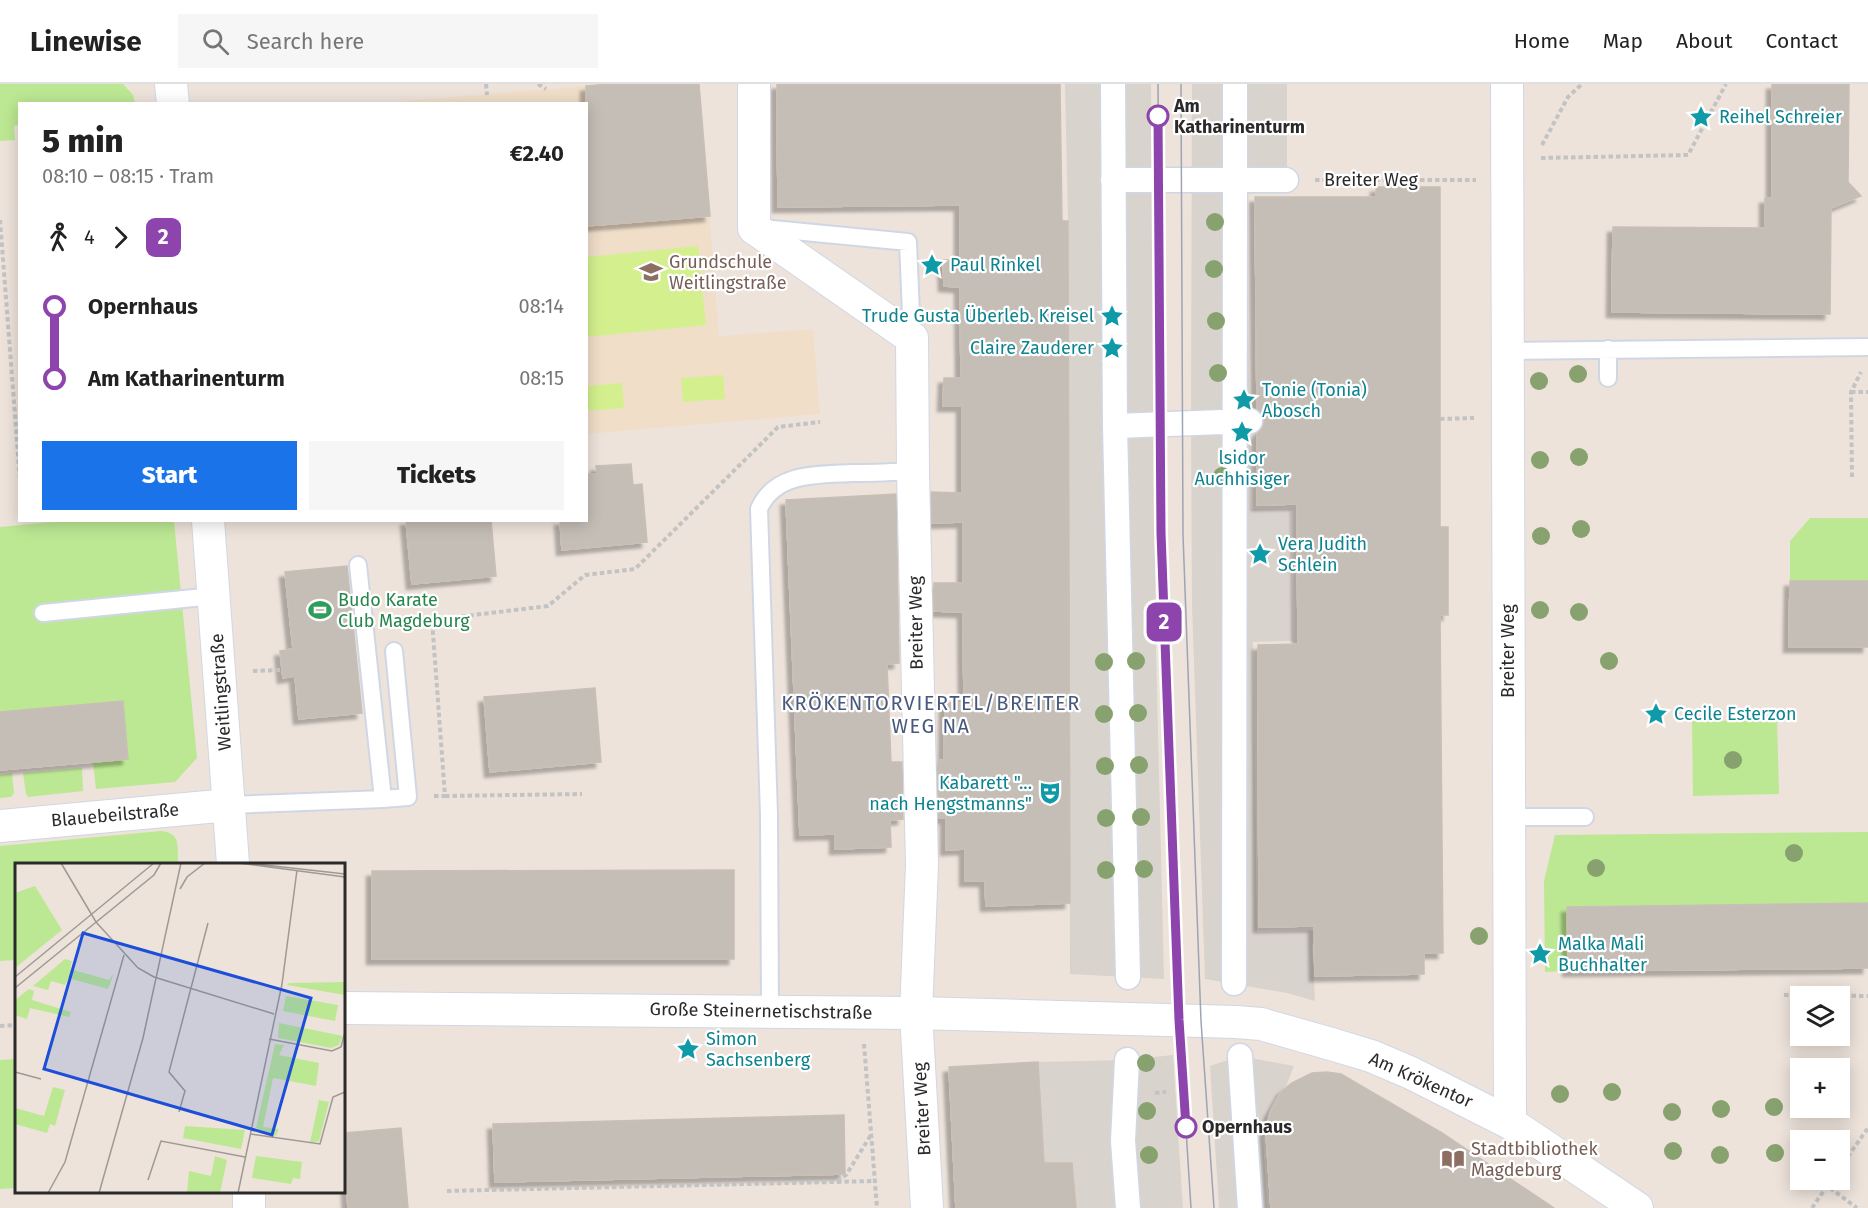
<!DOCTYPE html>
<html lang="en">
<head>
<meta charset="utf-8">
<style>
	:root { --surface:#fff; --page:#f6f6f6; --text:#222; --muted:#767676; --line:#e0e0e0; --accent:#1a73e8 }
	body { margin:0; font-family:"Fira Sans",sans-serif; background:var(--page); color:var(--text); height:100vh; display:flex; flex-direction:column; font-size:22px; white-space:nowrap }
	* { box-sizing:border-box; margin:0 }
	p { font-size:20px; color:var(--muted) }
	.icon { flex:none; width:33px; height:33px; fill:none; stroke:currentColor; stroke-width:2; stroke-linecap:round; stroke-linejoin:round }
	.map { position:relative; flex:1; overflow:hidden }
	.panel { position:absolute; left:18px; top:18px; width:570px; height:420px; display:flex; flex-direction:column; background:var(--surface); border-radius:0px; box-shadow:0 3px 15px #0003 }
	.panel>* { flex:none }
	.badge { padding:0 12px; border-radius:9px; font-size:21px; line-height:39px }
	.buttons { position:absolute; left:1790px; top:902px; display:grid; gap:12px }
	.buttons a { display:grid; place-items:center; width:60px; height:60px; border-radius:0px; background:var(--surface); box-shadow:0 3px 15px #0003; font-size:30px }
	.map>.badge { position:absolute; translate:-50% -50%; box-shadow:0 0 0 3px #fff }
	.legs { display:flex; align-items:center; gap:9px; height:66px; padding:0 24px; font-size:20px }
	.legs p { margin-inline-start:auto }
	.head { display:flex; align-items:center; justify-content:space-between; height:102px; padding:0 24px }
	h1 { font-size:33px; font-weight:800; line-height:45px }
	.button { display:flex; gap:12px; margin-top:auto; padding:12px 24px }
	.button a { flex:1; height:69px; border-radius:0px; background:var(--accent); color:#fff; font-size:24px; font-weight:800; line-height:69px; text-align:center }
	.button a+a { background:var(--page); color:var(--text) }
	ul { padding:0 24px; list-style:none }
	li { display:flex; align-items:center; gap:21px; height:72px; font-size:22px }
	li i { display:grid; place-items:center; width:9px; height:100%; margin:0 8px; background:currentColor }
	li i::after { content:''; width:15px; height:15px; margin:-8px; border:4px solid; border-radius:50%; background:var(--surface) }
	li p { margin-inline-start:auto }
	li:first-child i { background:linear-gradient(#0000 50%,currentColor 0) }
	li:last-child i { background:linear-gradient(currentColor 50%,#0000 0) }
	header { display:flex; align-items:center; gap:36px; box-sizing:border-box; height:84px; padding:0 30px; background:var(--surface); border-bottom:2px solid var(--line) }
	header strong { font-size:28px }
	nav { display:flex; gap:33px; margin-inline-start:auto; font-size:21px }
	.search { width:420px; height:54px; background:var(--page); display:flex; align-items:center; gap:15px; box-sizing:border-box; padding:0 21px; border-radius:0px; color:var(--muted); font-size:22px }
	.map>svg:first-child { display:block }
	.education { fill:#f0dec9 }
	.green { fill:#bce893 }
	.pitch { fill:#d4f08e }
	.plaza { fill:#d9d3ce }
	.building { fill:#c5beb7; stroke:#c9bfb4; stroke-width:1.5; filter:url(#shadow) }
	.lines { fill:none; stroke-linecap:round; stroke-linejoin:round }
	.service-casing { stroke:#d0d7e4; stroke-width:20 }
	.pedestrian-casing { stroke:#d0d7e4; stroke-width:27 }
	.minor-casing { stroke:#d0d7e4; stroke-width:34 }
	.path { stroke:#c3c3c3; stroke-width:4; stroke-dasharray:4.5 3; stroke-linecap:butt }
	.service { stroke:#fff; stroke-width:16 }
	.pedestrian { stroke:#fff; stroke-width:24 }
	.minor { stroke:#fff; stroke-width:32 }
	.tram { stroke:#9da4b6; stroke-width:1.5 }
	.tree { fill:#87a26e }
	.line-1-casing { stroke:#fff; stroke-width:14 }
	.line-1 { stroke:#8e44ad; stroke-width:9 }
	.stop-1-dot { fill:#fff; stroke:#8e44ad; stroke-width:3 }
	.labels { text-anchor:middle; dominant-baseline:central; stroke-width:4.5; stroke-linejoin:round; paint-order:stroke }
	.stop-label { font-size:18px; font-weight:bold; fill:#2a2a2a; stroke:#fff; text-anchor:start }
	.culture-label { font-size:18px; fill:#0d838f; stroke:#fff; text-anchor:start }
	.street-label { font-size:18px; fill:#2a2a2a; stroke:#fff }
	.education-label { font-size:18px; fill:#785e54; stroke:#fff; text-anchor:start }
	.leisure-label { font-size:18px; fill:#27864d; stroke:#fff; text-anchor:start }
	.neighbourhood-label { font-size:20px; letter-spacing:1.5px; fill:#47597e; stroke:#fff }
	.inset-road { fill:none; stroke:#9f9994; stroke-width:1.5 }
	.view { fill:#1d4ed8; fill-opacity:0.15; stroke:#1d4ed8; stroke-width:3 }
	.inset-edge { fill:none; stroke:#2a2a2a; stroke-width:3 }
</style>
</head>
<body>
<header>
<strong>Linewise</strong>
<div class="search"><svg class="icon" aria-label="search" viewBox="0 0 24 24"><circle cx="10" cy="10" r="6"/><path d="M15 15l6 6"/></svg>Search here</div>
<nav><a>Home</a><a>Map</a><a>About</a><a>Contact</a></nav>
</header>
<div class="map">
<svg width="1868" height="1124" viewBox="0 0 1868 1124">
	<defs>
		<filter id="shadow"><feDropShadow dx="-5.5" dy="5.5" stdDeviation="1.5" flood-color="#0004"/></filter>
	</defs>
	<rect width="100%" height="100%" fill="#ede3db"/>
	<path class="education" d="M609,0H699L719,252L813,245L820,330L587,350L586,20H370Z"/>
	<path class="green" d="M0,0H123L133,11L135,19L20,20L19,41L14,42L15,56L0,57Z
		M1810,434H1868V497H1790V457Z
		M73,436L174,437L197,674L175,698L96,705L93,678L0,628V443Z
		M1777,636L1779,710L1693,712L1692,637Z
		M82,684L83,707L28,713L26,710L23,689Z
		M12,689L14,709L11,713L0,714V691Z
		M161,747C182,749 177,764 178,780H16V876L0,877V762Z
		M1868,748V819L1568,823V887L1545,888L1544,797L1555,751Z
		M16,975V1104L0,1105V976Z"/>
	<path class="pitch" d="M698,162L706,241L587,253V173Z
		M723,291L725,315L683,318L681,294Z
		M622,299L624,324L587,327V302Z"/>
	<path class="plaza" d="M1065,0H1151L1156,564L1164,895L1070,890L1068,137Z
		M1192,0H1287V106L1246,110L1251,425H1291L1293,557L1253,558L1257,848L1334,846V861L1312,860L1315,917L1287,909L1205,895L1192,521L1191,339Z
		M1173,971L1183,1124H1076L1072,1079H1044L1038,978L1127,976Z
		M1240,972L1294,982L1287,1000L1274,1016L1266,1035L1263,1055L1267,1124H1219L1210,982Z"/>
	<path class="building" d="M610,0H699L710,132L586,142V2Z
		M777,0H1060L1062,137H1068L1070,819L986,822L985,797H965V765L946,766V734H939L938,677L944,676L945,619H964L963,528L934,527V499H963V438L932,439L931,408L962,409V322H943L944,294H961L960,203L944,202L943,176H960V121L778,123Z
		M1772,0H1849L1848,98L1861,112L1831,124L1830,230L1612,228L1613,143L1765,144V114H1772Z
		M1376,103H1440V443H1448V531H1440L1443,869H1424V890L1315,892L1314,842L1259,843L1258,561L1298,560L1297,420L1257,421V349L1262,344L1264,337L1262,330L1257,324L1255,113H1376Z
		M631,380L633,401L642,400L647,458L562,466L560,436H586V390H597L596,382Z
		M896,410L899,579L887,580L891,678H902L903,735L890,736L891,763L835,765V750L800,751L786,416Z
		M406,436H491L496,492L412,500Z
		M347,482L362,629L299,635L295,592L283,594L280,567L293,565L285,488Z
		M1790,497H1868V563H1789Z
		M595,604L601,678L490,688L484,613Z
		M123,617L128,675L0,686V628Z
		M734,786V875H372V787Z
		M1868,819V884L1568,887L1567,823Z
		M1038,978L1044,1079H1072L1076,1124H956L949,983Z
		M1327,988L1341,990L1442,1049L1554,1124H1271L1266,1048L1270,1029L1282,1007L1292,999L1312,989Z
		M844,1031L845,1090L495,1098L493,1040Z
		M401,1044L408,1124H348L344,1049Z"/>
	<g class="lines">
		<g class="service-casing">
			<path id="service" d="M762,144L908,158L912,254
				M1507,267L1868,263
				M1608,294V265
				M43,529L214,512
				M383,715L408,713L394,567
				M229,721L383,715L358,481
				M1509,733H1585
				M770,927L769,731L759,425C775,388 818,391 852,389C872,389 892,388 913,387"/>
		</g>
		<g class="pedestrian-casing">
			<path id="pedestrian" d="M1113,0L1115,342L1128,893
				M1113,96H1235V0
				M1115,342L1250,337
				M1234,899L1235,96H1286
				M1240,972L1250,1124
				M1127,976L1123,1057L1128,1124"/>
		</g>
		<g class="minor-casing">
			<path id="minor" d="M171,0L173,20
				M754,0V144L912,254L913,387L922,781L916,929L927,1124
				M1507,0L1510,1039
				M208,436L233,780
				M0,742L229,721
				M344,924L916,929L1236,938L1261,940L1331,960L1371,972L1411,989L1510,1039L1637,1124
				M249,1108V1124"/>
		</g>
		<path class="path" d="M486,0L487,11
			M538,0L546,5
			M1542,61L1568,13L1582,0
			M1541,74L1688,71L1726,0
			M1315,96H1476
			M0,136L20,397
			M1851,308H1868
			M1440,335L1474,334
			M1852,393L1851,308L1861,288
			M253,587L282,586
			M434,712H445L432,536L548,522L585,491L635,485L778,343L820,338
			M445,712L582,710
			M1784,911L1868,912
			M0,942L16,941
			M864,960L877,1124
			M1155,1009L1166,1008
			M1839,1085L1868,1044
			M1818,1095L1857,1124
			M837,1097L846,1091L871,1051
			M447,1107L875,1097
			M1812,1124L1832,1095"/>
		<use href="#service" class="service"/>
		<use href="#pedestrian" class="pedestrian"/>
		<use href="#minor" class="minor"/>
		<path class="tram" d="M1158,0L1161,449L1179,936L1191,1124
			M1181,0L1183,451L1201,937L1214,1124"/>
	</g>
	<g class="tree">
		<circle cx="1215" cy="138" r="9"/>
		<circle cx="1214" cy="185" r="9"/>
		<circle cx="1216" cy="237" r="9"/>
		<circle cx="1218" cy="289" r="9"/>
		<circle cx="1578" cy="290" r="9"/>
		<circle cx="1539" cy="297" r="9"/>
		<circle cx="1579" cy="373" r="9"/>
		<circle cx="1540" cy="376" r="9"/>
		<circle cx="1222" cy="392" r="9"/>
		<circle cx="1581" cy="445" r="9"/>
		<circle cx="1541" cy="452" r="9"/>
		<circle cx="1540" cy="526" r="9"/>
		<circle cx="1579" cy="528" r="9"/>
		<circle cx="1136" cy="577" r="9"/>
		<circle cx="1609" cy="577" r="9"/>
		<circle cx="1104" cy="578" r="9"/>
		<circle cx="1138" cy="629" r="9"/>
		<circle cx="1104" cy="630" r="9"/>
		<circle cx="1733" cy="676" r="9"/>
		<circle cx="1139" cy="681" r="9"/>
		<circle cx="1105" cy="682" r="9"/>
		<circle cx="1141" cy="733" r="9"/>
		<circle cx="1106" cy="734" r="9"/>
		<circle cx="1794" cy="769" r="9"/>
		<circle cx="1596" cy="784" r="9"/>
		<circle cx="1144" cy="785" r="9"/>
		<circle cx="1106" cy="786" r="9"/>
		<circle cx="1479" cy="852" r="9"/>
		<circle cx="1146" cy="979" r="9"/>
		<circle cx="1612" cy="1008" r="9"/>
		<circle cx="1560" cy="1010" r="9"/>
		<circle cx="1774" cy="1023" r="9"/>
		<circle cx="1721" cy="1025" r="9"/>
		<circle cx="1147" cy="1027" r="9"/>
		<circle cx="1672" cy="1028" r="9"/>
		<circle cx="1673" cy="1067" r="9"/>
		<circle cx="1775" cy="1069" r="9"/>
		<circle cx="1149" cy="1071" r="9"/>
		<circle cx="1720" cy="1071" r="9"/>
	</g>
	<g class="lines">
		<g class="line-1-casing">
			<path id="line-1" d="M1158,32L1161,449L1179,936L1186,1043"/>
		</g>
		<use href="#line-1" class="line-1"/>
	</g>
	<defs>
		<g id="sight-bare" transform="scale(1.8)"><path d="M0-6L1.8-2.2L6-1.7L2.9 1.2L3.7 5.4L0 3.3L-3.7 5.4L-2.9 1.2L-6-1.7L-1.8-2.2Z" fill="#0f9aa8" stroke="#fff" stroke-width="2.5" paint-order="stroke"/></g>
		<g id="school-bare" transform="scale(1.8)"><path d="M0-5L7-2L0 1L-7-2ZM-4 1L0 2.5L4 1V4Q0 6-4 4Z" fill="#8d6e63" stroke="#fff" stroke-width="2.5" paint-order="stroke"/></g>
		<g id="stadium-bare" transform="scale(1.8)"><path d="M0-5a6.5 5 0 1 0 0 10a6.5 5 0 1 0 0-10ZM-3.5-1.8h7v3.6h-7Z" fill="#2e9e5b" stroke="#fff" stroke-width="2.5" paint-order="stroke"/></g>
		<g id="theatre-bare" transform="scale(1.8)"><path d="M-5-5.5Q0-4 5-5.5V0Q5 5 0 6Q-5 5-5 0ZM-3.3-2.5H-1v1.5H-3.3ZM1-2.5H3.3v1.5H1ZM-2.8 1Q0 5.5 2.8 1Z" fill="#0f9aa8" stroke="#fff" stroke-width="2.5" paint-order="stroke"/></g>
		<g id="library-bare" transform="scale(1.8)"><path d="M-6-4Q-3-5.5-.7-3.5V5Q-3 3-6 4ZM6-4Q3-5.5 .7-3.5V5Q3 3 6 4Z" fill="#8d6e63" stroke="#fff" stroke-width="2.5" paint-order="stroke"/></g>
	</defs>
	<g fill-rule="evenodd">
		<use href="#sight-bare" x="1701" y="33"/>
		<use href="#sight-bare" x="932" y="181"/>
		<use href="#school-bare" x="651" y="188"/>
		<use href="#sight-bare" x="1112" y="232"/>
		<use href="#sight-bare" x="1112" y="264"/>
		<use href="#sight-bare" x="1244" y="316"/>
		<use href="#sight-bare" x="1242" y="348"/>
		<use href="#sight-bare" x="1260" y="470"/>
		<use href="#stadium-bare" x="320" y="526"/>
		<use href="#sight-bare" x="1656" y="630"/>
		<use href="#theatre-bare" x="1050" y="709"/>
		<use href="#sight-bare" x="1540" y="870"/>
		<use href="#sight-bare" x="688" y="965"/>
		<use href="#library-bare" x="1453" y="1075"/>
	</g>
	<g class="stop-1-dot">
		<circle cx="1158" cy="32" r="10"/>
		<circle cx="1186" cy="1043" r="10"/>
	</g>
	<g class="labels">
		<g class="stop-label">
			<text x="1174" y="22">Am<tspan x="1174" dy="21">Katharinenturm</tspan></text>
			<text x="1202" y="1043">Opernhaus</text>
		</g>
		<g class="culture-label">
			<text x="1719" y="33">Reihel Schreier</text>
			<text x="950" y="181">Paul Rinkel</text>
			<text x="1094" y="232" text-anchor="end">Trude Gusta Überleb. Kreisel</text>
			<text x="1094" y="264" text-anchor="end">Claire Zauderer</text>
			<text x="1262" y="306">Tonie (Tonia)<tspan x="1262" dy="21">Abosch</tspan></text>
			<text x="1242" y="374" text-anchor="middle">lsidor<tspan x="1242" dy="21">Auchhisiger</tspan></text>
			<text x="1278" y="460">Vera Judith<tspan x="1278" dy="21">Schlein</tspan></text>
			<text x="1674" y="630">Cecile Esterzon</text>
			<text x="1032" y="699" text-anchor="end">Kabarett "...<tspan x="1032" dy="21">nach Hengstmanns"</tspan></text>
			<text x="1558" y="860">Malka Mali<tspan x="1558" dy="21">Buchhalter</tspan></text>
			<text x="706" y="955">Simon<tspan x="706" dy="21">Sachsenberg</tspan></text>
		</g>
		<g class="street-label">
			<text x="1371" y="96">Breiter Weg</text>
			<text transform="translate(916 539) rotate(-91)">Breiter Weg</text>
			<text transform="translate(1508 567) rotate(-90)">Breiter Weg</text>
			<text transform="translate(221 608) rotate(-94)">Weitlingstraße</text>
			<text transform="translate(115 731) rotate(-5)">Blauebeilstraße</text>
			<text transform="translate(761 927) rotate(1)">Große Steinernetischstraße</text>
			<text transform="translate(1421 996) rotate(24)">Am Krökentor</text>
			<text transform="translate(922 1025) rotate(-93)">Breiter Weg</text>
		</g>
		<g class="education-label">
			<text x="669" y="178">Grundschule<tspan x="669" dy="21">Weitlingstraße</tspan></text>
			<text x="1471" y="1065">Stadtbibliothek<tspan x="1471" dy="21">Magdeburg</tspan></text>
		</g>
		<g class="leisure-label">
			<text x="338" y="516">Budo Karate<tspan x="338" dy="21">Club Magdeburg</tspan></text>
		</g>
		<g class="neighbourhood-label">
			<text x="931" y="619">KRÖKENTORVIERTEL/BREITER<tspan x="931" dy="23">WEG NA</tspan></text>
		</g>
	</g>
	<g transform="translate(15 779)">
		<rect width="330" height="330" fill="#ede3db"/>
		<path d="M20,23L47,67L0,105V30ZM50,96L57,98L55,106L94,117L99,110L93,126L53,115L50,122L36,118L33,127L18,123ZM330,119V132L272,122L274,120ZM14,126L19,128L17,137L56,149L54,154L15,145L12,156L0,152V137ZM271,133L323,142L320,158L268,148ZM264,160L328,173L324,182L316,185L263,175ZM260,181L269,182L264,192L304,200L301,223L258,215L248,264L264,266L261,273L241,265ZM38,224L50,227L40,263L35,261L32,270L0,261V245L29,253ZM304,237L314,239L304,278L295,280ZM170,263L230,267L226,286L168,275ZM200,293L212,297L205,330H172L174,308L196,313ZM241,293L287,299L285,316L278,315L276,321L237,315Z" fill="#bce893"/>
		<path class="inset-road" d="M46,0L81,59L123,105L139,114L259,151M224,0L330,14M233,0L330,11M165,26L172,14L190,0M0,114L139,0M0,125L139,12L146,0M254,176L317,188L326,184L330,169M0,209L26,216M164,249L170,228L154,209L193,60M235,271L305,281L318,234L330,229M133,317L146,278L230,294M33,330L50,299L109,92M84,330L128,175L166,0M223,330L267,121L282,7"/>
		<path class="view" d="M68,70L296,135L257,272L29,206Z"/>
		<rect width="330" height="330" class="inset-edge"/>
	</g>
</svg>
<div class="buttons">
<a><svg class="icon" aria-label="layers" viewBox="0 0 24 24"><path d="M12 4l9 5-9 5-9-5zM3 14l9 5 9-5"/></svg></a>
<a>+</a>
<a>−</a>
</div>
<b class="badge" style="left:1164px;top:538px;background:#8e44ad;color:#fff">2</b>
<section class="panel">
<div class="head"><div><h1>5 min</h1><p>08:10 – 08:15 · Tram</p></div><b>€2.40</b></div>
<div class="legs"><svg class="icon" aria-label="walk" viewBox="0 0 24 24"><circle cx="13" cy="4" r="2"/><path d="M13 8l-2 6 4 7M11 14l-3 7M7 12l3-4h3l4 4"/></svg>4<svg class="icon" aria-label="forward" viewBox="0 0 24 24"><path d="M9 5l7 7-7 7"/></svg><b class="badge" style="background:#8e44ad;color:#fff">2</b></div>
<ul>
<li><i style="color:#8e44ad"></i><b>Opernhaus</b><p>08:14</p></li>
<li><i style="color:#8e44ad"></i><b>Am Katharinenturm</b><p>08:15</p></li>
</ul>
<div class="button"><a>Start</a><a>Tickets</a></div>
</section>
</div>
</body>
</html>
